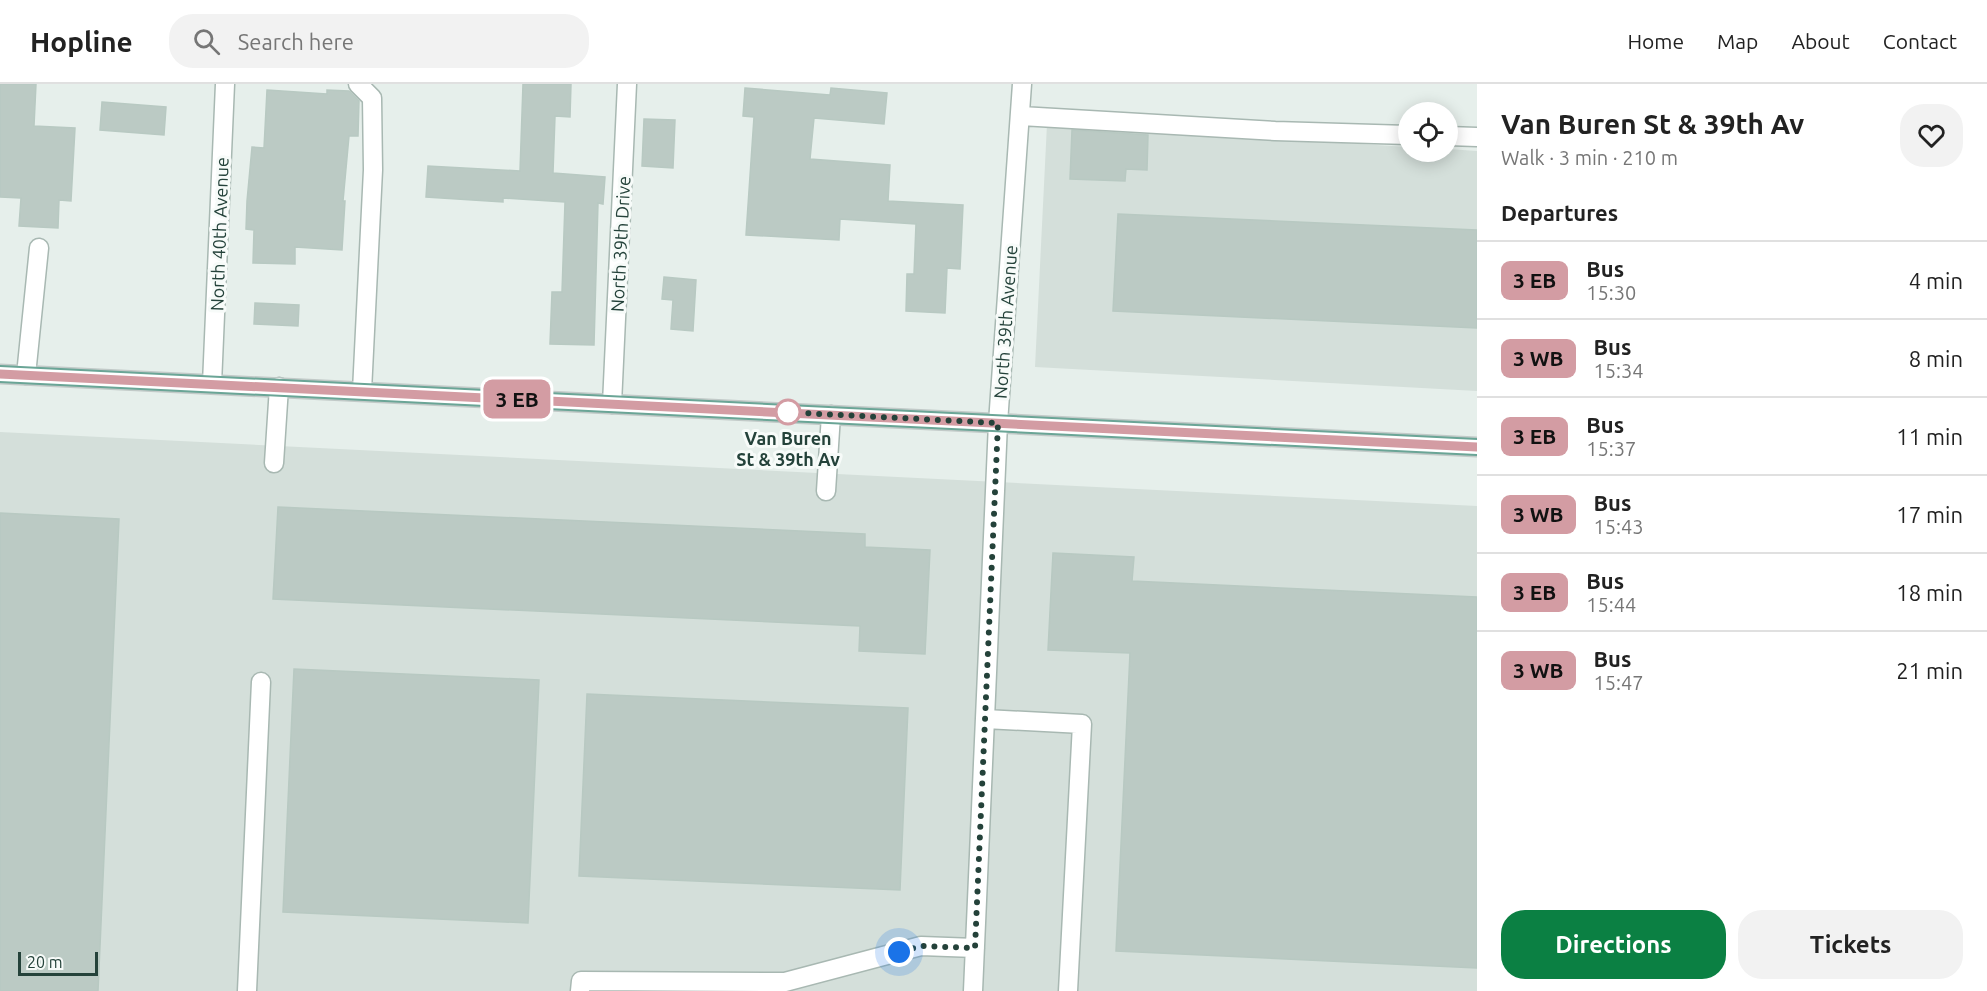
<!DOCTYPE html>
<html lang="en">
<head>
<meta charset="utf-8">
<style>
	:root { --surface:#fff; --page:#f2f2f2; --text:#222; --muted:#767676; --line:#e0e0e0; --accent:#0b8043 }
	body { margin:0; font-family:Ubuntu,sans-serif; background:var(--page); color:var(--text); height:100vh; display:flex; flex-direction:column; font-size:22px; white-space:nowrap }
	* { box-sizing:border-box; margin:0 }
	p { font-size:20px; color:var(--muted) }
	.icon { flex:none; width:33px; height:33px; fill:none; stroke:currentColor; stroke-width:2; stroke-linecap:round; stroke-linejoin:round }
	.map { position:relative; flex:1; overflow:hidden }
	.drawer { display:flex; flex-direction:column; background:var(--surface); width:510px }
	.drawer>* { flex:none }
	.badge { padding:0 12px; border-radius:9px; font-size:21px; line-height:39px }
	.tools { position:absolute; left:1398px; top:18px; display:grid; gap:12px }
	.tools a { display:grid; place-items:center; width:60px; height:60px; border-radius:50%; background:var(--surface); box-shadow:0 3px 15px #0003; font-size:30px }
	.scale { position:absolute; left:18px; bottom:15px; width:80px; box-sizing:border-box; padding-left:6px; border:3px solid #24423a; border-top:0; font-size:16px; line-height:21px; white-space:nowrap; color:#24423a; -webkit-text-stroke:4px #f7fbf9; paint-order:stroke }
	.you { position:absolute; width:30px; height:30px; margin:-15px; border:4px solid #fff; border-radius:50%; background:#1a73e8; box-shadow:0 0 0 9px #1a73e833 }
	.map>.badge { position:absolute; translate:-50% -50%; box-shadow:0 0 0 3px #fff }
	h2 { padding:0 24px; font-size:22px; line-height:54px }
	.round { display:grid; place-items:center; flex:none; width:63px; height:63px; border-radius:24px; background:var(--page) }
	.summary { display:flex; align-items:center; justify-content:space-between; height:102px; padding:0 24px }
	h1 { font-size:28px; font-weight:700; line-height:45px }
	.primary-button { display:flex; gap:12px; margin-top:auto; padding:12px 24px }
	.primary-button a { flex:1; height:69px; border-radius:24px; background:var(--accent); color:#fff; font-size:24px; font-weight:700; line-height:69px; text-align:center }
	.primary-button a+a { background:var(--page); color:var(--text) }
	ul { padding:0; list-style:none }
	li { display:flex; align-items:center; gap:18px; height:78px; padding:0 24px; border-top:2px solid var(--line) }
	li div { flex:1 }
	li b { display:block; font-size:22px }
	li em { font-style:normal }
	li .badge { min-width:66px; font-weight:700; text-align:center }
	header { display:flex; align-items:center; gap:36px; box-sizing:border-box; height:84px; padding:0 30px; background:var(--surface); border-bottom:2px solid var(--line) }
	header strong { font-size:28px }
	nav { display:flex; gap:33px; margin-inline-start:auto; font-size:21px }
	.search { width:420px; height:54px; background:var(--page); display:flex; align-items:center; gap:15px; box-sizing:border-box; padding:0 21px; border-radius:24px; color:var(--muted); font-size:22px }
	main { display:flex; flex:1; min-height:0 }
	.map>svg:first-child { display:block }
	.built { fill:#d4dfda }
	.building { fill:#bbcac4; stroke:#b8c9c2; stroke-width:1.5 }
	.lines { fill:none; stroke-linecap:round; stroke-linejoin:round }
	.minor-casing { stroke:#a8b8b2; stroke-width:21 }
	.major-casing { stroke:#c2cac8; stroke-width:21 }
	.minor { stroke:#fff; stroke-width:18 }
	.major { stroke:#6aa596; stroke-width:18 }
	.line-casing { stroke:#fff; stroke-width:14 }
	.line { stroke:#d39ca3; stroke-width:9 }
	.walk { stroke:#24423a; stroke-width:6; stroke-dasharray:0 10.8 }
	.stop-dot { fill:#fff; stroke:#d39ca3; stroke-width:3 }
	.labels { text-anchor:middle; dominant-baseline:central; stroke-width:6; stroke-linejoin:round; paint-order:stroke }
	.street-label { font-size:18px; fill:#24423a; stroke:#f7fbf9 }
	.stop-label { font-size:18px; font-weight:bold; fill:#24423a; stroke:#f7fbf9 }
</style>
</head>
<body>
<header>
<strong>Hopline</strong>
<div class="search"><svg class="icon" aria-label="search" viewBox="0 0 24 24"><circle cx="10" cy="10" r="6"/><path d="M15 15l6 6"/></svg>Search here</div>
<nav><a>Home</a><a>Map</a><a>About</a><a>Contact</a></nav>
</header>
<main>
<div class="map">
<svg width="1477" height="907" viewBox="0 0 1477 907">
	<rect width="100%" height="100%" fill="#e6efeb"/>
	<path class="built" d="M1047,40L1408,63V68H1448V65L1477,67V307L1035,283Z
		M0,348L1477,422V907H0Z"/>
	<path class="building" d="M0,0H36L34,42L75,44L71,117L59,116L58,144L19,142L21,114L0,113Z
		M523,0H571L570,33L555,32L553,89L605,93L603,120L598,119L594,261L550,260L552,208H562L565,118L503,114V118L426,113L428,82L520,87Z
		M745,4L830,11L831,4L887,9L884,40L814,34L810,75L890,81L888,117L963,121L960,185L947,184L945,229L906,227L907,190H914L916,140L840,135L839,156L746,151L754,33L743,32Z
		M267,6L327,10V6L349,7L359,17L358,52H349L343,117H345L342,166L295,163V180L253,179L254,146L246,145L247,117L252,63L264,64Z
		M102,18L166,23L164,51L100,46Z
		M644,35L675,36L673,84L642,82Z
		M1072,46L1148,51L1147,86L1126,85L1125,97L1070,95Z
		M1118,130L1477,146V244L1113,227Z
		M664,193L696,196L693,247L671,245L673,216L662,215Z
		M255,219L299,221L298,242L254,240Z
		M278,423L865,450V463L930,466L925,570L859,567L860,542L273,515Z
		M0,429L119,435L98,907H0Z
		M1053,469L1134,473L1132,497L1477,513V884L1116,867L1130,569L1048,566Z
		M294,585L539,596L528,839L283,828Z
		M587,610L908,624L900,806L579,792Z"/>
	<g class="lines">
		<g class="minor-casing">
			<path id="minor" d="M358,0L372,14L373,86L362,307
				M1021,32L1275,47L1408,51
				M1448,52L1477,53
				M26,291L39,164
				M212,300L225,0
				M612,320L627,0
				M274,379L279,303
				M826,407L831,331
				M985,635L1082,640L1068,907
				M247,907L261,598
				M580,907L581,897L785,898L921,862L975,864
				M973,907L998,339L1022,0"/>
		</g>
		<g class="major-casing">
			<path id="major" d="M0,290L1477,363"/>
		</g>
		<use href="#minor" class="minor"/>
		<use href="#major" class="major"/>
	</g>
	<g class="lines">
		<g class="line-casing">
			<path id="line" d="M0,290L1477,363"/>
		</g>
		<use href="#line" class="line"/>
		<path class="walk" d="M788,328H782L998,339L975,864L921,862L899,868"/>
	</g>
	<circle class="stop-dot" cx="788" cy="328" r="12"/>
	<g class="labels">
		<g class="street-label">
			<text transform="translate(219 150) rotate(-88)">North 40th Avenue</text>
			<text transform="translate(620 160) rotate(-87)">North 39th Drive</text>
			<text transform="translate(1005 238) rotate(-86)">North 39th Avenue</text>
		</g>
		<g class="stop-label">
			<text x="788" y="354">Van Buren<tspan x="788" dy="21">St &amp; 39th Av</tspan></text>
		</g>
	</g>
</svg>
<div class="tools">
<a><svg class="icon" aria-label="locate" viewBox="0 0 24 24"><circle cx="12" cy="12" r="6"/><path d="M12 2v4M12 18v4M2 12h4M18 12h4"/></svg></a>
</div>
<div class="scale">20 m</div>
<div class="you" style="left:899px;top:868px"></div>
<b class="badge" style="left:517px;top:315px;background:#d39ca3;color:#111">3 EB</b>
</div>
<section class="drawer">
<div class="summary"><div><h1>Van Buren St &amp; 39th Av</h1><p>Walk · 3 min · 210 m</p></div><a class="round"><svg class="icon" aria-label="heart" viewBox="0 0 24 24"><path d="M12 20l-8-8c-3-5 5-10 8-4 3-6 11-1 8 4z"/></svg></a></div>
<h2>Departures</h2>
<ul>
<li><span class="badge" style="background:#d39ca3;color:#111">3 EB</span><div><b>Bus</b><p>15:30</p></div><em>4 min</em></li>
<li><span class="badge" style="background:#d39ca3;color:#111">3 WB</span><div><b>Bus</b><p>15:34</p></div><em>8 min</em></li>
<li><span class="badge" style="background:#d39ca3;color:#111">3 EB</span><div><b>Bus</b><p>15:37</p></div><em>11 min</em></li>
<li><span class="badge" style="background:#d39ca3;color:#111">3 WB</span><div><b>Bus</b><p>15:43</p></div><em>17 min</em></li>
<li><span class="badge" style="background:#d39ca3;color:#111">3 EB</span><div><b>Bus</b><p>15:44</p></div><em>18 min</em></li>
<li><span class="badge" style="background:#d39ca3;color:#111">3 WB</span><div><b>Bus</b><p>15:47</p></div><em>21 min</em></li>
</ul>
<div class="primary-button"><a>Directions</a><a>Tickets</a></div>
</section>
</main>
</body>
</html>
